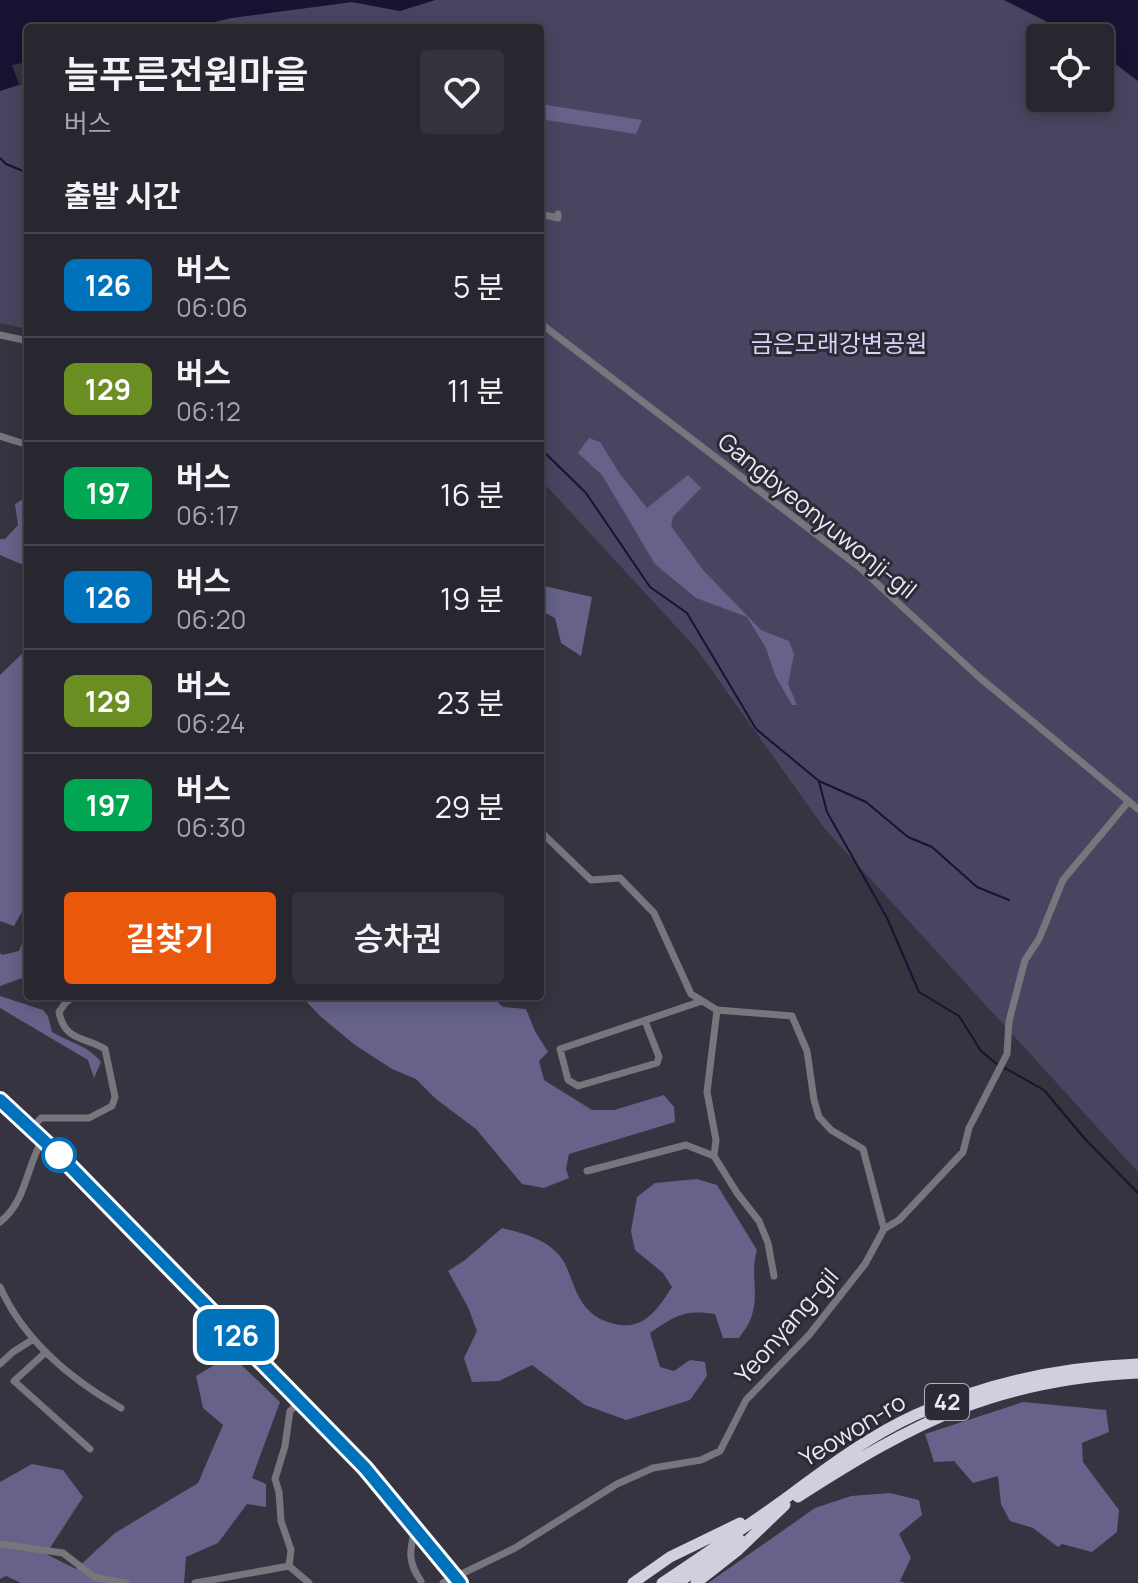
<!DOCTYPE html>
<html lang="ko">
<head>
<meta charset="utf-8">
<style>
	:root { --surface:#282730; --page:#34333c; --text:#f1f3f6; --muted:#a5a5ab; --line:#44444c; --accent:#ea580c }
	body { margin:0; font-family:Manrope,"Noto Sans KR",sans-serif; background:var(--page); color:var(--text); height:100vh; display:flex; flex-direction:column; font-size:30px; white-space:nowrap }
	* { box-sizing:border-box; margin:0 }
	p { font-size:26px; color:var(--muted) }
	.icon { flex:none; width:44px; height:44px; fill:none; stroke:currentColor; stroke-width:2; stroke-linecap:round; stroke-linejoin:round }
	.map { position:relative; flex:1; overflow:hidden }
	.panel { position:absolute; left:24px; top:24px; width:520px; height:976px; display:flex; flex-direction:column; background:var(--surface); border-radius:8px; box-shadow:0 4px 20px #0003,0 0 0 2px var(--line) }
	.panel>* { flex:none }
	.badge { padding:0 16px; border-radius:12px; font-size:28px; line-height:52px }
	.fabs { position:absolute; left:1026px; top:24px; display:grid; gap:16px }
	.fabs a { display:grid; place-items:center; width:88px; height:88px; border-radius:8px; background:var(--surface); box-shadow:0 4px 20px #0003,0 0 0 2px var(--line); font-size:40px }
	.map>.badge { position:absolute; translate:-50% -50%; box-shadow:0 0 0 4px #fff }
	h2 { padding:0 40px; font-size:30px; line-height:72px }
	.round { display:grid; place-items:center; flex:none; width:84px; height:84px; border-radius:8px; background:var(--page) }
	.overview { display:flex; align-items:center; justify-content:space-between; height:136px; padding:0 40px }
	h1 { font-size:38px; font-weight:600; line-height:60px }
	.action { display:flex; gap:16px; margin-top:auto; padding:16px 40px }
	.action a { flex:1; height:92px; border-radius:8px; background:var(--accent); color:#fff; font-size:32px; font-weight:600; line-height:92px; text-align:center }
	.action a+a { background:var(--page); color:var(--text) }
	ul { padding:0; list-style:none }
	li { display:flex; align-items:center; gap:24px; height:104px; padding:0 40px; border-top:2px solid var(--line) }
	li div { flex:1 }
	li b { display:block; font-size:30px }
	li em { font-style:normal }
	li .badge { min-width:88px; font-weight:700; text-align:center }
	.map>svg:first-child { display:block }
	.green { fill:#494561 }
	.forest { fill:#666289 }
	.water { fill:#191232 }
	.pier { fill:#353440 }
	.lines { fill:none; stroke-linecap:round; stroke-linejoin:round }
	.stream { stroke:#191232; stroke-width:2 }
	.minor { stroke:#76767c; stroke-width:7 }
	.major { stroke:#b7b6c2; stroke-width:9 }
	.highway { stroke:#d0cfde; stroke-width:11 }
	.line-casing { stroke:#fff; stroke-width:18 }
	.line { stroke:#0072bc; stroke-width:12 }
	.stop-dot { fill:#fff; stroke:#0072bc; stroke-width:4 }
	.labels { text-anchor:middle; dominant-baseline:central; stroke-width:6; stroke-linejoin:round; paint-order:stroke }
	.shield { fill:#2b2a35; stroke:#b1b0b9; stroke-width:2 }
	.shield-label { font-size:22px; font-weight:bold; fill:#eaeaf1 }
	.park-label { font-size:24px; fill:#d7d3fb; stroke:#2b2a35 }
	.street-label { font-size:24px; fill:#eaeaf1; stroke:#2b2a35 }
</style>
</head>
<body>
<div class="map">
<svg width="1138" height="1583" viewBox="0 0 1138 1583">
	<rect width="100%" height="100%" fill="#353440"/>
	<path class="green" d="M435,0H1004L1079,38H1040V98H1100V52L1138,81V1172L824,828L695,647L540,479V28H190L231,18L352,2L400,11Z
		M28,82V329L0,323V91Z"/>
	<path class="forest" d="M540,104L642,120L636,134L540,119Z
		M589,438L600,442L620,474L647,508L688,475L701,488L673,517L671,526L703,570L761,630L789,641L794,654L788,684L797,705H792L775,675L766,648L747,617L696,598L655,564L602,475L578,453Z
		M28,496V567L0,555V539H5L18,525L15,504Z
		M540,585L592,597L581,656L561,643L555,618L540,610Z
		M28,648V901L14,926L0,921V675Z
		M24,939H28V976L0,986V953L2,955L19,951Z
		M0,996L43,1010L48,1016L52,1032C69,1042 89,1046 101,1062L94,1078L88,1060L0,1008Z
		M301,996H491L503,1007L526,1009L535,1031L548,1052L539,1061L544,1080L592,1110H614L664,1095L674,1107L675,1122L569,1154L566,1169L569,1178L544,1188L522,1184L476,1129L436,1099L416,1079L392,1069L355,1045L320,1016Z
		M697,1179L717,1185L757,1250C750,1272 759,1293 752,1315C750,1323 744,1331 739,1338H723L715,1314C685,1309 674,1316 650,1333L660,1367L674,1371L690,1360L705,1362L707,1376L690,1400L626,1420L585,1405L532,1365L499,1381L472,1382L464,1358L477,1331L468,1307L448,1271L465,1260L502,1228C524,1234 548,1239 562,1259C570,1271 573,1287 580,1299C586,1310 597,1319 608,1322C641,1334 656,1312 672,1287L663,1273L635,1250L631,1231L637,1197L655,1183Z
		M231,1355L280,1402L252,1478L266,1484V1507L247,1504L218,1543L186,1557L184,1583H21L6,1576L0,1579V1482L32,1464L63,1470L83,1497L46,1554L76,1569L115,1533L198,1483L223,1425L203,1408L196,1376Z
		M1023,1402L1106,1410L1109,1432L1082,1443L1083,1462L1119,1510L1117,1532L1092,1552L1062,1544L1058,1547L1033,1528L1010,1521L1001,1504L998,1476L973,1483L954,1461L934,1462L925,1434Z
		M890,1493L919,1500L922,1515L899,1534L911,1558L900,1581L906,1583H708L815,1508L851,1496Z"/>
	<path class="water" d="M0,0H435L400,11L352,2L231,18L190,28H28V82L0,91Z
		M1004,0H1138V81L1100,52V38H1079Z"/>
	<path class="pier" d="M28,62V82L19,84L12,65Z"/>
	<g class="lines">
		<path class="stream" d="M0,158L6,164L28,173
			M540,448L586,493L650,587L687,613L756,729L819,781L866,802L908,837L932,847L977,887L1009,900
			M819,782L827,812L887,918L919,992L959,1016L981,1051L997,1064
			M1003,1067L1044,1090L1085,1139L1138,1193"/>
		<path class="minor" d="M540,214L558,218V214
			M540,323L859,567L979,677L1138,809
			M0,335L28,341
			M0,436L28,445
			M717,1010L707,1092L716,1140L714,1156L737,1193L759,1221L768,1243L774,1276
			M645,1021L659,1057L657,1063L578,1086L568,1080L560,1049L702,1001
			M32,1128L41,1118H89L112,1106L115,1097L105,1049C84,1036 65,1042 59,1012L66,1002L75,996
			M587,1171L686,1145L714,1156
			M0,1222C27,1201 26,1166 43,1139
			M884,1229L899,1220L963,1152L969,1128L1007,1054L1009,1021L1025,960L1039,939L1063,880L1129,801
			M0,1287C24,1341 70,1379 121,1408
			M46,1352L14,1381L90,1449
			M0,1364L13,1352L32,1340
			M415,1530C409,1551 408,1563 421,1581
			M0,1544L63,1553L94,1577L126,1583
			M289,1566L291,1550L281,1521L279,1492L275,1479L285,1446L290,1411L300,1402
			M289,1566L309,1583
			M195,1583L289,1566
			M443,1583L515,1548L617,1484L653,1468L701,1460L720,1451L746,1400L809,1335L865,1264L884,1229L863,1149L831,1130L819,1117L814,1100L807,1051L792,1016L717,1010L691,994L654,913L620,878L591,880L540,831"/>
		<path class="major" d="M0,1100L32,1128L365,1468L460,1583"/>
		<path class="highway" d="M798,1497C916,1421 996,1380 1138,1373
			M633,1583L670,1557L740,1523
			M662,1583C702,1556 743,1529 782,1501C824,1470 867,1437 915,1415C985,1383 1061,1367 1138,1364
			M678,1583L739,1539
			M696,1583L737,1551L785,1505"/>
	</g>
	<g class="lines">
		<g class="line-casing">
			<path id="line" d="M0,1100L57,1153L365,1468L460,1583"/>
		</g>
		<use href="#line" class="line"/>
	</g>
	<circle class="stop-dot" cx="59" cy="1155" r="16"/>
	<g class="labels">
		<rect class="shield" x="925" y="1384" width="44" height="36" rx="6"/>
		<g class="shield-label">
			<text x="947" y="1402">42</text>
		</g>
		<g class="park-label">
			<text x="839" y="342">금은모래강변공원</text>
		</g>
		<g class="street-label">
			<text transform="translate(818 515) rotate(39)">Gangbyeonyuwonji-gil</text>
			<text transform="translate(786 1325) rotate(-49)">Yeonyang-gil</text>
			<text transform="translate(852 1429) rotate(-31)">Yeowon-ro</text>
		</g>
	</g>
</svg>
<div class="fabs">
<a><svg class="icon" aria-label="locate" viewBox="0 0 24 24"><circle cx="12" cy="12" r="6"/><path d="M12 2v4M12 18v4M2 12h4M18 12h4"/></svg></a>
</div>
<b class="badge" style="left:236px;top:1335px;background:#0072bc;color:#fff">126</b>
<section class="panel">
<div class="overview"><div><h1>늘푸른전원마을</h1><p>버스</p></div><a class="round"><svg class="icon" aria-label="heart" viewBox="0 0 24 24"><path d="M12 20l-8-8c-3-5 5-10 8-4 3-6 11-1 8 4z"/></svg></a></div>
<h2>출발 시간</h2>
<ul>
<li><span class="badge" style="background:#0072bc;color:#fff">126</span><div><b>버스</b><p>06:06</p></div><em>5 분</em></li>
<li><span class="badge" style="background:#6b8e23;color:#fff">129</span><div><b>버스</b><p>06:12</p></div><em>11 분</em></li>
<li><span class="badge" style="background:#00a651;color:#fff">197</span><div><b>버스</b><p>06:17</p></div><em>16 분</em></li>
<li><span class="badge" style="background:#0072bc;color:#fff">126</span><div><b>버스</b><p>06:20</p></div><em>19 분</em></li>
<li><span class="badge" style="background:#6b8e23;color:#fff">129</span><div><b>버스</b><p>06:24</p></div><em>23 분</em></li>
<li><span class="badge" style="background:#00a651;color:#fff">197</span><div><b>버스</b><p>06:30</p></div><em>29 분</em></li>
</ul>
<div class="action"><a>길찾기</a><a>승차권</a></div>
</section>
</div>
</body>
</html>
